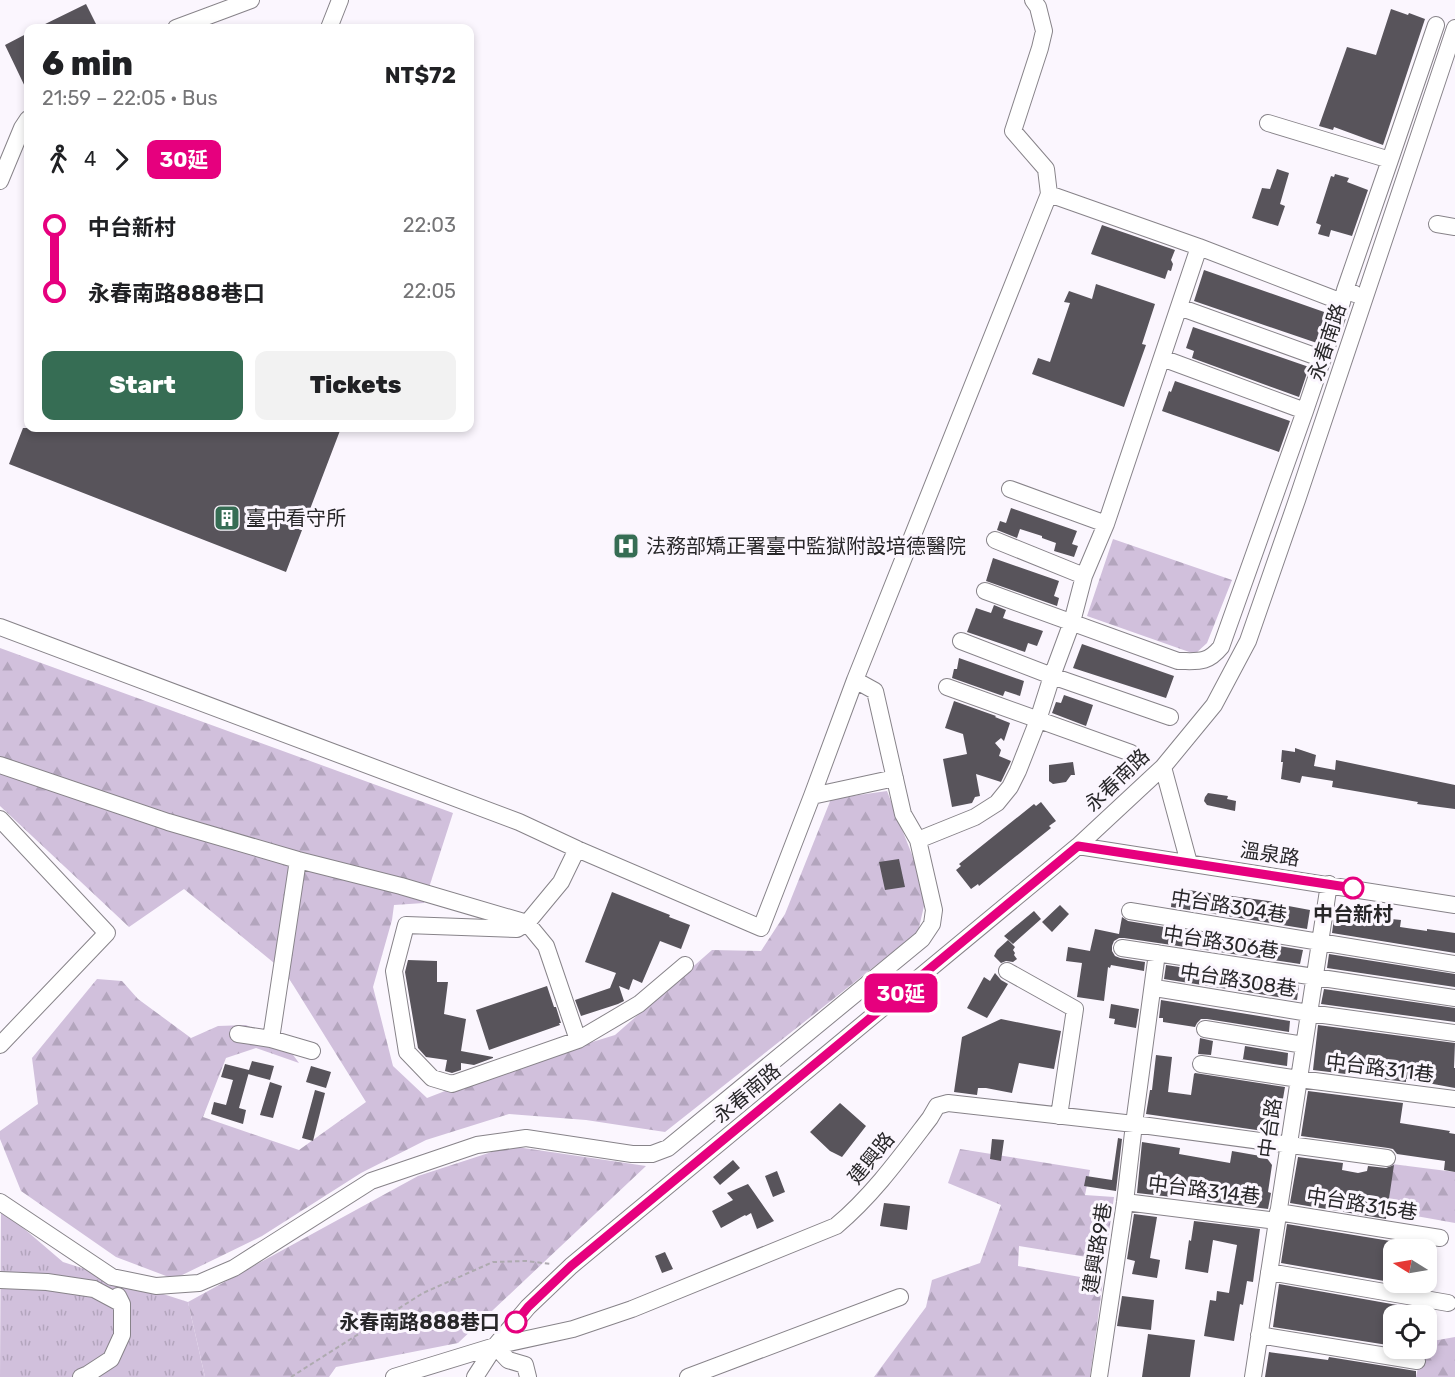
<!DOCTYPE html>
<html lang="en">
<head>
<meta charset="utf-8">
<style>
	:root { --surface:#fff; --page:#f2f2f2; --text:#202124; --muted:#757577; --accent:#366d54 }
	body { margin:0; font-family:Rubik,"Noto Sans TC",sans-serif; background:var(--page); color:var(--text); height:100vh; display:flex; flex-direction:column; font-size:22px; white-space:nowrap }
	* { box-sizing:border-box; margin:0 }
	p { font-size:20px; color:var(--muted) }
	.icon { flex:none; width:33px; height:33px; fill:none; stroke:currentColor; stroke-width:2; stroke-linecap:round; stroke-linejoin:round }
	.map { position:relative; flex:1; overflow:hidden }
	.sheet { position:absolute; left:24px; top:24px; width:450px; height:408px; display:flex; flex-direction:column; background:var(--surface); border-radius:12px; box-shadow:0 3px 9px #0003 }
	.sheet>* { flex:none }
	.badge { padding:0 12px; border-radius:9px; font-size:21px; line-height:39px }
	.needle { width:39px; rotate:281deg }
	.buttons { position:absolute; left:1383px; top:1239px; display:grid; gap:12px }
	.buttons a { display:grid; place-items:center; width:54px; height:54px; border-radius:12px; background:var(--surface); box-shadow:0 3px 9px #0003; font-size:30px }
	.map>.badge { position:absolute; translate:-50% -50%; box-shadow:0 0 0 3px #fff }
	.legs { display:flex; align-items:center; gap:9px; height:66px; padding:0 18px; font-size:20px }
	.legs p { margin-inline-start:auto }
	.overview { display:flex; align-items:center; justify-content:space-between; height:102px; padding:0 18px }
	h1 { font-size:33px; font-weight:800; line-height:45px }
	.primary-button { display:flex; gap:12px; margin-top:auto; padding:12px 18px }
	.primary-button a { flex:1; height:69px; border-radius:12px; background:var(--accent); color:#fff; font-size:24px; font-weight:800; line-height:69px; text-align:center }
	.primary-button a+a { background:var(--page); color:var(--text) }
	ul { padding:0 18px; list-style:none }
	li { display:flex; align-items:center; gap:21px; height:66px; font-size:22px }
	li i { display:grid; place-items:center; width:9px; height:100%; margin:0 8px; background:currentColor }
	li i::after { content:''; width:15px; height:15px; margin:-8px; border:4px solid; border-radius:50%; background:var(--surface) }
	li p { margin-inline-start:auto }
	li:first-child i { background:linear-gradient(#0000 50%,currentColor 0) }
	li:last-child i { background:linear-gradient(currentColor 50%,#0000 0) }
	.map>svg:first-child { display:block }
	.grass { fill:url(#grass-tufts) }
	.forest { fill:url(#forest-firs) }
	.building { fill:#58545b }
	.lines { fill:none; stroke-linecap:round; stroke-linejoin:round }
	.minor-casing { stroke:#878389; stroke-width:18 }
	.path { stroke:#aeaab0; stroke-width:2; stroke-dasharray:4.5 3; stroke-linecap:butt }
	.minor { stroke:#fff; stroke-width:16 }
	.line-1-casing { stroke:#fff; stroke-width:14 }
	.line-1 { stroke:#e6007e; stroke-width:9 }
	.stop-1-dot { fill:#fff; stroke:#e6007e; stroke-width:3 }
	.labels { text-anchor:middle; dominant-baseline:central; stroke-width:6; stroke-linejoin:round; paint-order:stroke }
	.street-label { font-size:20px; fill:#282729; stroke:#fbf6fe }
	.poi-label { font-size:20px; fill:#282729; stroke:#fbf6fe; text-anchor:start }
	.stop-label { font-size:20px; font-weight:bold; fill:#282729; stroke:#fbf6fe }
</style>
</head>
<body>
<div class="map">
<svg width="1455" height="1377" viewBox="0 0 1455 1377">
	<defs>
		<pattern id="grass-tufts" width="24" height="20" patternUnits="userSpaceOnUse" patternTransform="scale(1.5)"><rect width="24" height="20" fill="#d1c0dc"/><path d="M3 7l-1-3M5 7V3M7 7l1-3M15 17l-1-3M17 17v-4M19 17l1-3" fill="none" stroke="#b3a5bd"/></pattern>
		<pattern id="forest-firs" width="22" height="20" patternUnits="userSpaceOnUse" patternTransform="scale(1.5)"><rect width="22" height="20" fill="#d1c0dc"/><path d="M5 1l3.5 6h-7zM16 11l3.5 6h-7z" fill="#b3a5bd"/></pattern>
	</defs>
	<rect width="100%" height="100%" fill="#fbf6fe"/>
	<path class="grass" d="M1,1209L63,1262L188,1302L205,1377H0Z"/>
	<path class="forest" d="M1113,539L1232,580L1207,643L1195,654L1087,616Z
		M0,648L453,813L424,903L394,905L392,920L373,987L393,1066L427,1098L489,1074L615,1035L712,950L761,951L785,914L831,799L887,791L927,893L918,932L665,1132L586,1120L509,1114L426,1140L361,1173L262,1236L174,1279L116,1257L21,1191L0,1139V1131L38,1104L32,1058L97,979L122,981L138,999L191,1038L218,1026L246,1025L285,1044L299,1063L256,1048L226,1058L203,1117L299,1150L366,1102L285,972L184,889L129,927L0,806V774L11,761L0,757Z
		M510,1146L646,1166L458,1343L336,1367L329,1377H205L188,1302L418,1176Z
		M960,1149L1090,1170L1085,1195L1114,1197L1105,1260L1019,1246L1018,1266L1103,1281L1090,1377H874L926,1307L932,1280L980,1263L1001,1205L948,1183Z
		M1392,1164L1455,1172V1223L1388,1211Z
		M1455,1337V1377H1416L1422,1349L1426,1348L1427,1342Z"/>
	<path class="building" d="M86,4L98,28H37Z
		M1391,9L1408,15L1409,13L1425,19L1383,145L1334,127L1333,130L1319,126L1347,47L1376,55Z
		M28,33V93L5,45Z
		M1277,169L1289,173L1280,204L1285,206L1278,226L1252,218L1262,188L1270,189Z
		M1335,174L1349,178L1347,182L1368,190L1352,236L1331,230L1329,237L1318,234L1321,225L1316,223L1331,176L1334,177Z
		M1102,225L1175,250L1171,260L1173,264L1171,271L1168,270L1165,279L1091,254Z
		M1204,270L1327,313L1317,343L1194,301Z
		M1096,284L1155,304L1142,344L1146,345L1124,407L1032,374L1038,358L1050,362L1070,303L1064,302L1069,291L1092,299Z
		M1193,327L1309,367L1299,397L1192,358L1194,351L1186,348Z
		M1175,381L1290,421L1279,452L1162,411L1169,391L1171,392Z
		M23,428H341L286,572L9,464Z
		M1011,508L1077,531L1072,544L1078,546L1074,557L1054,551L1056,543L1042,538V536L1020,529L1017,538L997,530L1000,521L1006,523Z
		M993,558L1059,581L1054,596L1059,598L1057,606L986,581Z
		M994,605L1006,610L1003,618L1043,631L1037,646L1028,643L1025,652L967,632L976,608L991,613Z
		M1082,644L1174,676L1166,698L1073,668Z
		M959,658L1024,681L1020,696L1005,691L1003,696L952,678L954,669H957Z
		M1064,695L1093,705L1086,726L1052,713L1056,702L1061,703Z
		M954,701L996,716L995,717L1010,723L1004,741L1001,738L995,743L1001,750L999,756L1011,761L1001,782L976,774L980,796L975,797L972,803L952,807L943,759L967,754L963,734L945,728Z
		M1295,748L1316,755L1314,766L1335,770L1336,760L1455,785V809L1417,804L1418,802L1332,787L1333,781L1302,776L1300,783L1281,779L1283,762H1281L1282,750L1295,752Z
		M1073,762L1075,775H1071L1066,782L1053,784L1049,781V765Z
		M1208,793L1228,796L1227,799L1236,801L1235,811L1207,805L1204,801L1205,797Z
		M1041,802L1056,821L1049,826L1051,828L979,886L978,884L971,889L956,870L961,866L959,864L1034,804L1036,806Z
		M899,859L905,887L885,890L879,862Z
		M1188,890L1283,903V905L1310,910L1307,929L1171,907L1172,895L1187,897Z
		M612,892L670,915L669,917L690,925L681,949L660,941L642,983L633,979L629,990L619,986L624,1001L618,1004L581,1016L575,1000L610,988L616,973L585,962Z
		M1060,905L1069,914L1052,932L1042,922Z
		M1034,911L1041,919L1013,944L1004,936Z
		M1335,911L1355,914V920L1390,924L1391,919L1401,920L1400,927L1427,931V929L1455,933V953L1332,933Z
		M1122,917L1128,921L1303,950L1300,964L1124,938H1119L1114,941L1112,946V951L1115,956L1120,958L1145,962L1144,971L1111,965L1110,968L1108,967L1104,1001L1077,997L1082,963L1066,961L1068,947L1090,951L1095,929L1119,934Z
		M1008,940L1015,947L1013,950L1015,953L1014,955L1017,959L1013,962L1006,961L1001,963L994,956L997,950Z
		M1329,954L1455,974V987L1327,968Z
		M408,960L437,961V982H448L444,1014L466,1019L461,1051L493,1057V1058L474,1065L461,1063V1070L452,1073L445,1071L447,1060L426,1057L418,1048L405,972Z
		M1166,965L1299,985L1297,1000L1164,979Z
		M995,973L1001,980L1008,984L987,1018L967,1008L984,977L990,981Z
		M547,986L554,1007H556L561,1023H559L560,1025L489,1050L476,1010Z
		M1324,989L1455,1008V1022L1321,1004Z
		M1161,1000L1290,1021L1289,1032L1207,1019H1201L1197,1023L1195,1027L1163,1022V1018H1159Z
		M1111,1004L1139,1009L1136,1028L1114,1024L1115,1019L1109,1018Z
		M1001,1019L1061,1031L1054,1069L1019,1063L1012,1093L986,1088H978L977,1095L954,1092L962,1037Z
		M1318,1025L1455,1043L1454,1068H1455V1088L1406,1079V1082L1382,1079V1076L1355,1072L1354,1075L1313,1070Z
		M1200,1038L1213,1041L1211,1055L1198,1054Z
		M1245,1046L1288,1053L1287,1066L1241,1059H1243Z
		M1156,1055L1172,1057L1168,1092L1191,1095L1194,1074L1195,1073L1285,1087L1277,1133L1146,1114L1150,1090H1152Z
		M252,1061L274,1066L270,1080L248,1074L249,1072L239,1108L246,1110L243,1124L211,1114L214,1102L226,1105L233,1080L221,1077L225,1064L249,1070Z
		M311,1066L331,1072L326,1088L306,1082Z
		M270,1082L282,1086L273,1118L260,1115Z
		M315,1090L325,1093L313,1141L302,1138Z
		M1308,1091L1403,1103L1400,1123L1450,1131L1449,1133L1455,1134V1172L1444,1170L1445,1161L1397,1154L1393,1149L1388,1148L1301,1136Z
		M840,1103L866,1126L842,1157L830,1151L810,1132Z
		M1118,1138L1122,1139L1116,1191L1084,1186L1086,1176L1112,1180Z
		M992,1139L1004,1140L1001,1161L990,1159Z
		M1142,1142L1180,1148L1179,1154L1230,1163L1232,1151L1266,1157L1272,1165L1268,1192L1271,1193L1268,1209L1197,1200V1197L1173,1193L1172,1197L1137,1193Z
		M1298,1157L1343,1163L1342,1170L1358,1173L1367,1171L1368,1166L1386,1168L1394,1165L1386,1219L1290,1203Z
		M733,1160L740,1168L720,1185L713,1177Z
		M777,1171L785,1192L773,1197L765,1176Z
		M748,1184L774,1221L757,1229L751,1213L746,1216L745,1215L721,1228L712,1211L733,1200L727,1193Z
		M884,1203L910,1206L907,1230L880,1226Z
		M1134,1214L1157,1217L1150,1258L1160,1260L1157,1278L1132,1274L1135,1261L1127,1259Z
		M1194,1221L1260,1229L1253,1282L1247,1281L1243,1305L1240,1304L1234,1341L1204,1336L1210,1300L1216,1301L1217,1291L1229,1293L1237,1245L1213,1240L1208,1273L1185,1269L1189,1240L1191,1241Z
		M1287,1224L1433,1248V1250H1394V1282H1431L1430,1289L1281,1263Z
		M665,1252L673,1269L662,1273L655,1256Z
		M1279,1284L1420,1309L1419,1316H1394V1346L1273,1327Z
		M1122,1296L1154,1300L1151,1330L1117,1326Z
		M1148,1334L1195,1340L1190,1377H1142Z
		M1269,1352L1328,1360L1329,1357L1416,1371V1377H1265Z"/>
	<g class="lines">
		<g class="minor-casing">
			<path id="minor" d="M176,28L251,0
				M329,28L340,0
				M1268,123L1390,160
				M0,181L22,128L28,119
				M1049,194L1199,247L1342,302
				M1437,224L1455,227
				M1355,294L1345,290L1390,160L1436,25
				M1179,307L1323,359
				M1162,358L1305,411
				M1010,489L1106,524
				M995,540L1084,576
				M985,591L1178,661C1198,661 1207,664 1221,647L1305,411L1342,302L1345,290
				M0,627L519,822L577,849L761,928L812,796L855,680
				M961,641L1052,676L1170,717
				M947,687L1131,753
				M0,765L168,822L298,860L401,886L527,923L546,946L578,1040
				M1163,767L1189,863
				M812,796L895,778
				M0,819L107,933L0,1045
				M918,840L975,817L997,803L1010,787L1018,771L1038,720L1052,676L1072,622L1084,576L1106,524L1199,247
				M1078,846L1455,905
				M577,849L561,882L527,923L517,929L406,925L394,971L407,1052L432,1078L452,1084L578,1040L639,1004L685,965
				M1130,911L1455,964
				M1122,948L1455,998
				M1007,971L1075,1009L1059,1116
				M1161,989L1309,1013L1455,1033
				M1205,1029L1304,1045
				M238,1034L271,1039L312,1051
				M271,1039L298,860
				M1201,1064L1299,1079L1455,1099
				M0,1202L112,1277L156,1286L199,1283L234,1268L371,1181L477,1145L526,1138L632,1154H652L668,1148L922,939L932,924L934,910L918,840L903,814L875,691L855,680L1049,194L1046,169L1013,131L1040,48L1044,31L1038,7L1033,0
				M1125,1202L1277,1221
				M1278,1212L1440,1238
				M1269,1272L1448,1303
				M0,1280L47,1282L94,1289L122,1304
				M1259,1335L1417,1361
				M495,1346L508,1360L525,1365L528,1377
				M81,1377L88,1374L111,1359L122,1335V1304L118,1296
				M394,1377L495,1346L573,1329L632,1309L836,1226C873,1195 901,1156 930,1118L937,1106L948,1103L1134,1124L1387,1158
				M475,1377L495,1346L528,1307L571,1266L1078,846L1163,767L1214,705L1248,641L1297,500L1455,28
				M688,1377L900,1297
				M1099,1377L1125,1202L1134,1124L1157,953
				M1253,1377L1329,884"/>
		</g>
		<path class="path" d="M291,1377L423,1293L493,1262L526,1261L551,1264"/>
		<use href="#minor" class="minor"/>
	</g>
	<g class="lines">
		<g class="line-1-casing">
			<path id="line-1" d="M516,1322L528,1307L571,1266L1078,846L1353,888"/>
		</g>
		<use href="#line-1" class="line-1"/>
	</g>
	<defs>
		<g id="building-square" transform="scale(1.35)"><rect x="-9" y="-9" width="18" height="18" rx="4" fill="#366d54" stroke="#fbf6fe"/><path d="M-4-6H4V6H1V3H-1V6H-4ZM-2.5-4.3h1.7v1.8h-1.7ZM.8-4.3h1.7v1.8H.8ZM-2.5-1h1.7V.8h-1.7ZM.8-1h1.7V.8H.8Z" fill="#fff"/></g>
		<g id="hospital-square" transform="scale(1.35)"><rect x="-9" y="-9" width="18" height="18" rx="4" fill="#366d54" stroke="#fbf6fe"/><path d="M-5-5h3v3.5h4V-5h3V5h-3V1.5h-4V5h-3Z" fill="#fff"/></g>
	</defs>
	<g fill-rule="evenodd">
		<use href="#building-square" x="227" y="518"/>
		<use href="#hospital-square" x="626" y="546"/>
	</g>
	<g class="stop-1-dot">
		<circle cx="1353" cy="888" r="10"/>
		<circle cx="516" cy="1322" r="10"/>
	</g>
	<g class="labels">
		<g class="street-label">
			<text transform="translate(1327 342) rotate(-72)">永春南路</text>
			<text transform="translate(1117 780) rotate(-44)">永春南路</text>
			<text transform="translate(1270 854) rotate(9)">溫泉路</text>
			<text transform="translate(1229 906) rotate(9)">中台路304巷</text>
			<text transform="translate(1221 942) rotate(9)">中台路306巷</text>
			<text transform="translate(1238 980) rotate(9)">中台路308巷</text>
			<text transform="translate(1380 1068) rotate(7)">中台路311巷</text>
			<text transform="translate(747 1093) rotate(-40)">永春南路</text>
			<text transform="translate(1270 1128) rotate(-82)">中台路</text>
			<text transform="translate(871 1158) rotate(-51)">建興路</text>
			<text transform="translate(1204 1190) rotate(7)">中台路314巷</text>
			<text transform="translate(1362 1204) rotate(9)">中台路315巷</text>
			<text transform="translate(1097 1248) rotate(-81)">建興路9巷</text>
		</g>
		<g class="poi-label">
			<text x="246" y="518">臺中看守所</text>
			<text x="646" y="546">法務部矯正署臺中監獄附設培德醫院</text>
		</g>
		<g class="stop-label">
			<text x="1353" y="914">中台新村</text>
			<text x="500" y="1322" text-anchor="end">永春南路888巷口</text>
		</g>
	</g>
</svg>
<div class="buttons">
<a><svg class="needle" viewBox="-14 -14 28 28"><path d="M0-13l5 13h-10z" fill="#e53935"/><path d="M0 13l5-13h-10z" fill="#757577"/></svg></a>
<a><svg class="icon" aria-label="locate" viewBox="0 0 24 24"><circle cx="12" cy="12" r="6"/><path d="M12 2v4M12 18v4M2 12h4M18 12h4"/></svg></a>
</div>
<b class="badge" style="left:901px;top:993px;background:#e6007e;color:#fff">30延</b>
<section class="sheet">
<div class="overview"><div><h1>6 min</h1><p>21:59 – 22:05 · Bus</p></div><b>NT$72</b></div>
<div class="legs"><svg class="icon" aria-label="walk" viewBox="0 0 24 24"><circle cx="13" cy="4" r="2"/><path d="M13 8l-2 6 4 7M11 14l-3 7M7 12l3-4h3l4 4"/></svg>4<svg class="icon" aria-label="forward" viewBox="0 0 24 24"><path d="M9 5l7 7-7 7"/></svg><b class="badge" style="background:#e6007e;color:#fff">30延</b></div>
<ul>
<li><i style="color:#e6007e"></i><b>中台新村</b><p>22:03</p></li>
<li><i style="color:#e6007e"></i><b>永春南路888巷口</b><p>22:05</p></li>
</ul>
<div class="primary-button"><a>Start</a><a>Tickets</a></div>
</section>
</div>
</body>
</html>
